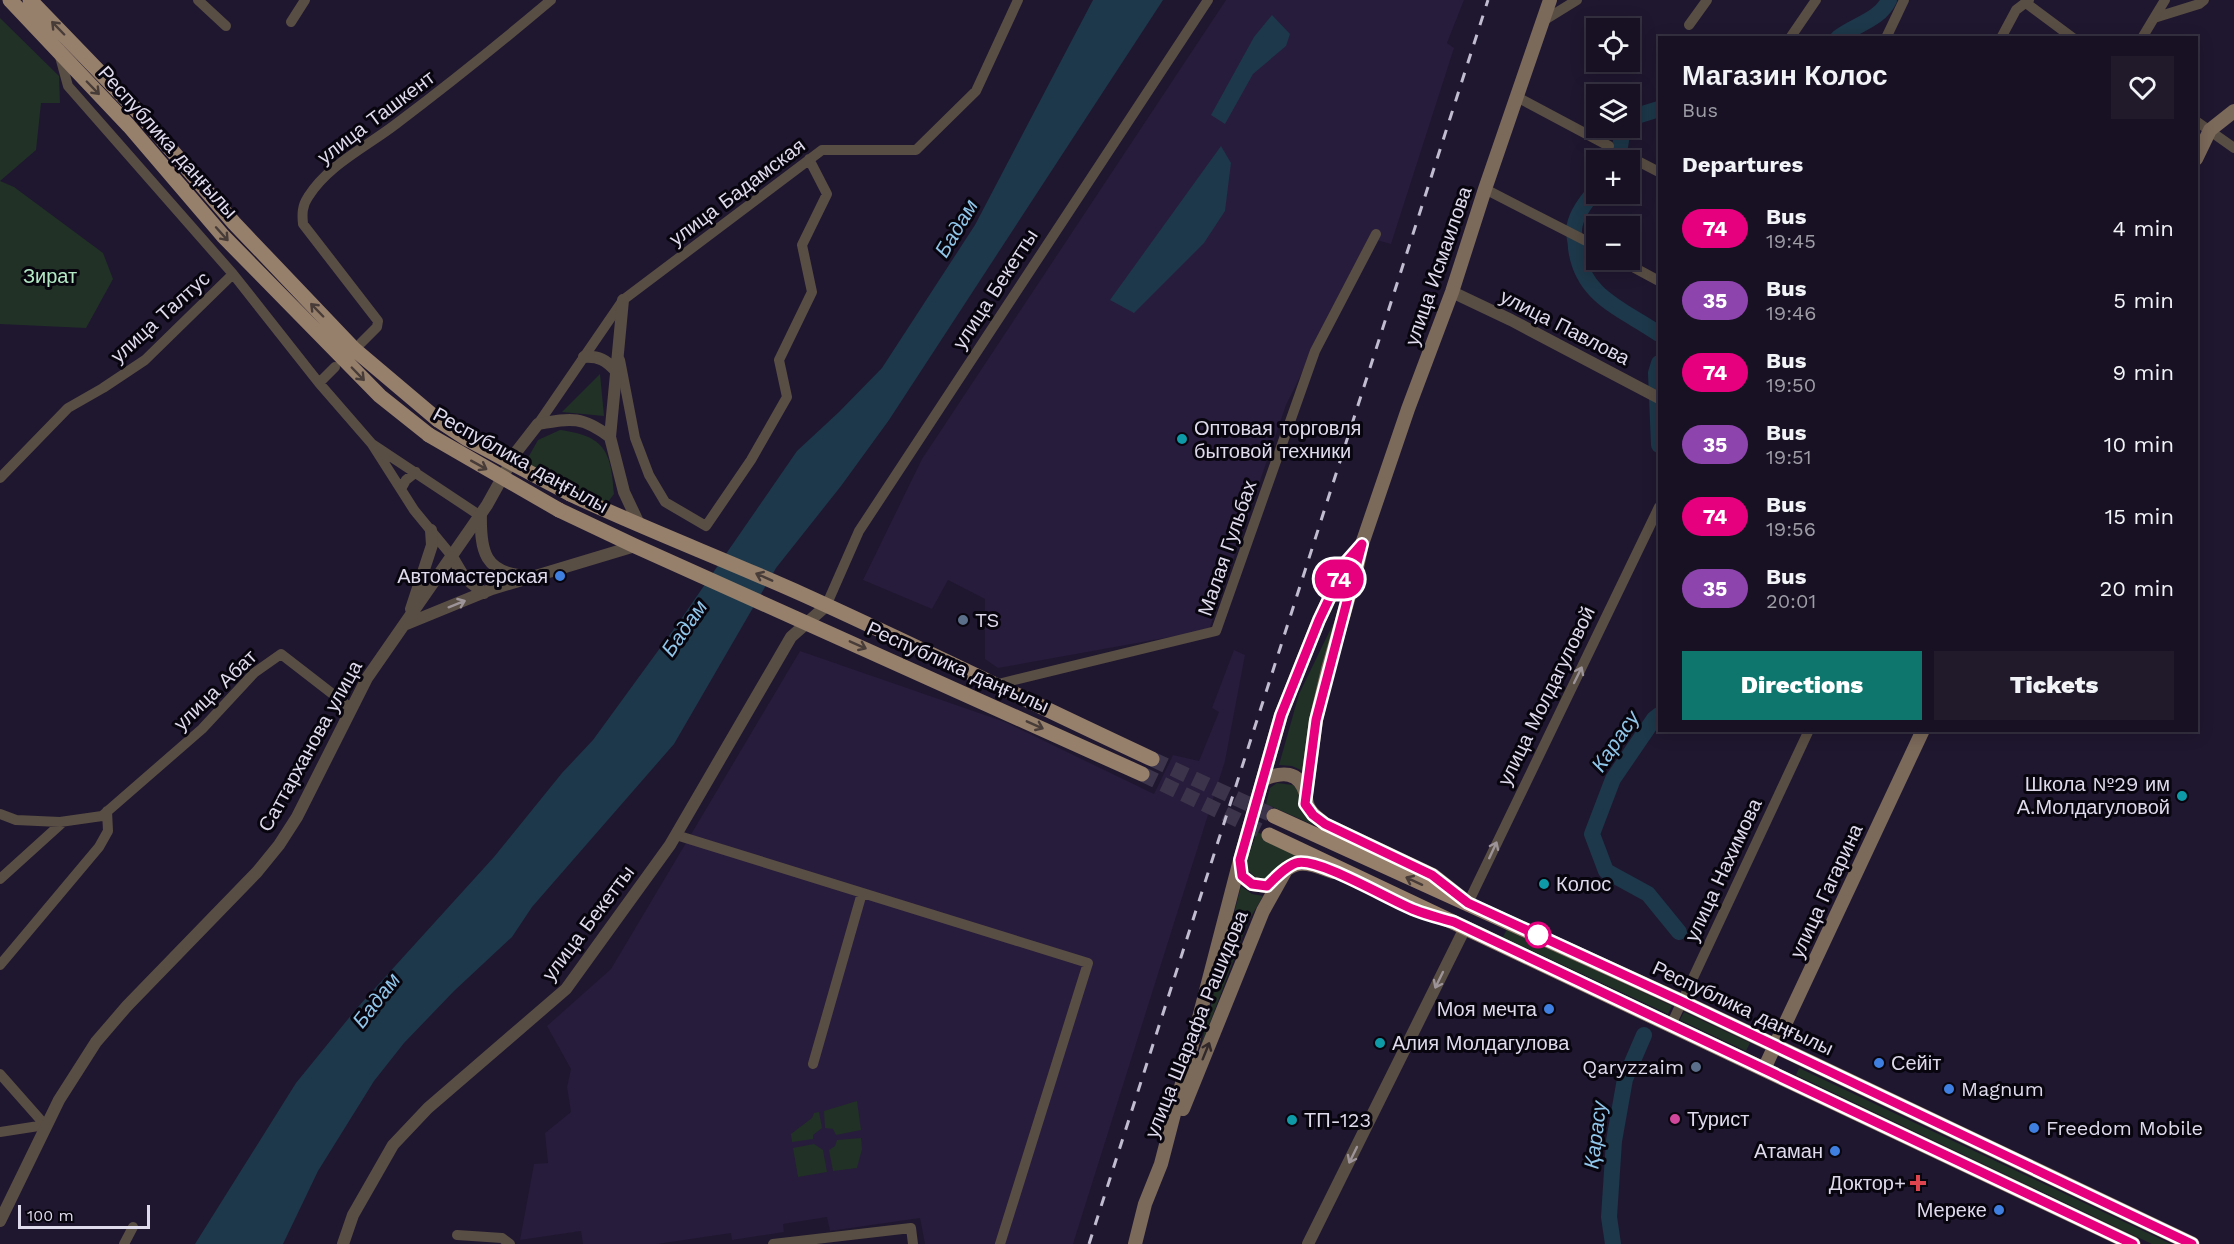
<!DOCTYPE html>
<html lang="en">
<head>
<meta charset="utf-8">
<style>
	:root { --surface:#171123; --page:#201a2b; --text:#f1f3f6; --muted:#9e9da6; --line:#363141; --accent:#0f766e }
	body { margin:0; font-family:"Work Sans",sans-serif; background:var(--page); color:var(--text); height:100vh; display:flex; flex-direction:column; font-size:22px; white-space:nowrap }
	* { box-sizing:border-box; margin:0 }
	p { font-size:20px; color:var(--muted) }
	.icon { flex:none; width:33px; height:33px; fill:none; stroke:currentColor; stroke-width:2; stroke-linecap:round; stroke-linejoin:round }
	.map { position:relative; flex:1; overflow:hidden }
	.side { position:absolute; left:1658px; top:36px; width:540px; height:696px; display:flex; flex-direction:column; background:var(--surface); border-radius:0px; box-shadow:0 3px 15px #0003,0 0 0 2px var(--line) }
	.side>* { flex:none }
	.badge { padding:0 12px; border-radius:20px; font-size:21px; line-height:39px }
	.controls { position:absolute; left:1586px; top:18px; display:grid; gap:12px }
	.controls a { display:grid; place-items:center; width:54px; height:54px; border-radius:0px; background:var(--surface); box-shadow:0 3px 15px #0003,0 0 0 2px var(--line); font-size:30px }
	.scale { position:absolute; left:18px; bottom:15px; width:132px; box-sizing:border-box; padding-left:6px; border:3px solid #dfdaec; border-top:0; font-size:16px; line-height:21px; white-space:nowrap; color:#dfdaec; -webkit-text-stroke:4px #08050f; paint-order:stroke }
	.map>.badge { position:absolute; translate:-50% -50%; box-shadow:0 0 0 3px #fff }
	h2 { padding:0 24px; font-size:22px; line-height:54px }
	.round { display:grid; place-items:center; flex:none; width:63px; height:63px; border-radius:0px; background:var(--page) }
	.head { display:flex; align-items:center; justify-content:space-between; height:102px; padding:0 24px }
	h1 { font-size:28px; font-weight:800; line-height:45px }
	.button { display:flex; gap:12px; margin-top:auto; padding:12px 24px }
	.button a { flex:1; height:69px; border-radius:0px; background:var(--accent); color:#fff; font-size:24px; font-weight:800; line-height:69px; text-align:center }
	.button a+a { background:var(--page); color:var(--text) }
	ul { padding:0; list-style:none }
	li { display:flex; align-items:center; gap:18px; height:72px; padding:0 24px }
	li div { flex:1 }
	li b { display:block; font-size:22px }
	li em { font-style:normal }
	li .badge { min-width:66px; font-weight:700; text-align:center }
	.map>svg:first-child { display:block }
	.built { fill:#271c3b }
	.green { fill:#213126 }
	.water { fill:#1d384a }
	.lines { fill:none; stroke-linecap:round; stroke-linejoin:round }
	.river { stroke:#1d384a; stroke-width:16 }
	.primary-tunnel { stroke:#3c344b; stroke-width:15; stroke-dasharray:15 8; stroke-linecap:butt }
	.minor { stroke:#594e44; stroke-width:10 }
	.tertiary { stroke:#594e44; stroke-width:12 }
	.secondary { stroke:#7b695a; stroke-width:14 }
	.primary { stroke:#967f6b; stroke-width:15 }
	.rail { stroke:#c1bccf; stroke-width:3; stroke-dasharray:10 10; stroke-linecap:butt }
	.primary-bridge { stroke:#967f6b; stroke-width:15 }
	.oneway { stroke:#483c38 }
	.oneway2 { stroke:#9c9498 }
	.oneway3 { stroke:#302829 }
	.line-casing { stroke:#fff; stroke-width:14 }
	.line { stroke:#e6007e; stroke-width:9 }
	.culture-dot { fill:#0f9aa8; stroke:#08050f; stroke-width:2 }
	.shop-dot { fill:#3f7fe0; stroke:#08050f; stroke-width:2 }
	.service-dot { fill:#5c6f8a; stroke:#08050f; stroke-width:2 }
	.stop-dot { fill:#fff; stroke:#e6007e; stroke-width:3 }
	.hotel-dot { fill:#d1479c; stroke:#08050f; stroke-width:2 }
	.health-dot { fill:#e0444e; stroke:#08050f; stroke-width:2 }
	.labels { text-anchor:middle; dominant-baseline:central; stroke-width:6; stroke-linejoin:round; paint-order:stroke }
	.street-label { font-size:20px; fill:#dfdaec; stroke:#08050f }
	.park-label { font-size:20px; fill:#b3eac5; stroke:#08050f }
	.poi-label { font-size:20px; fill:#dfdaec; stroke:#08050f; text-anchor:start }
	.water-label { font-size:21px; font-style:italic; fill:#90c6e9; stroke:#08050f }
</style>
</head>
<body>
<div class="map">
<svg width="2234" height="1244" viewBox="0 0 2234 1244">
	<rect width="100%" height="100%" fill="#1f172f"/>
	<path class="built" d="M1226,0H1464L1447,43L1454,48L1391,244L1369,238L1286,405L1209,630L998,668L985,659V599L948,580L932,609L863,580L922,459Z
		M1234,650L1245,655L1225,761L1073,1244H925L920,1218L830,1231L827,1217L783,1224L784,1232L732,1240L731,1233L657,1244H583L581,1231L520,1240L534,1164L548,1163L545,1133L571,1112L567,1087L571,1069L547,1026L611,969L800,651L1005,722L1154,794L1173,755L1199,761L1219,712L1212,708Z"/>
	<path class="green" d="M0,18L59,76L60,103H41L36,150L0,181Z
		M0,181L14,187L103,253L113,279L86,328L0,324Z
		M600,374L604,416L562,412Z
		M560,430C605,436 611,451 614,494L608,502L598,503L525,463L538,440Z
		M1351,587L1308,727L1303,771L1292,766L1279,765L1299,694Z
		M1277,783L1293,785L1299,791C1298,808 1303,815 1316,826L1266,804L1270,788Z
		M1257,832L1316,858C1285,856 1289,861 1266,879L1255,877L1248,870V857Z
		M1241,886L1252,894L1263,896L1248,922L1200,1049Z
		M1507,929L1672,1006L1668,1014L1503,937Z
		M1684,1012L1750,1043L1746,1051L1680,1020Z
		M1799,1068L2171,1244H2152L1796,1075Z
		M857,1101L861,1130L836,1135L833,1129L825,1128L824,1111Z
		M819,1112L822,1128L813,1135V1139L792,1142L791,1134L812,1118L814,1113Z
		M861,1138L862,1149L857,1168L833,1171L829,1150L835,1146L837,1140Z
		M814,1144L823,1150L827,1172L798,1177L793,1148Z"/>
	<path class="water" d="M1093,0H1163L889,420L841,486L776,568L674,744L532,907L512,937L454,991L404,1043L374,1081L318,1171L283,1244H195L296,1083L357,1008L494,857L562,773L593,740L679,622L797,451L839,412L882,368L975,225Z
		M1272,15L1290,34L1286,46L1253,74L1225,124L1211,115L1254,37Z
		M1221,146L1231,163L1225,211L1204,243L1134,313L1110,300Z"/>
	<g class="lines">
		<path class="river" d="M1838,38C1854,25 1880,20 1889,0
			M1629,121L1633,117L1659,109
			M1615,160L1619,153L1623,128
			M1596,190C1587,200 1575,215 1574,230C1574,236 1576,243 1576,248C1582,297 1623,309 1659,334
			M1659,363L1656,373L1659,445
			M1659,715L1654,719L1613,779L1592,834L1606,871L1648,894L1679,932
			M1613,1244L1609,1217L1614,1141L1625,1079L1644,1035"/>
		<path class="primary-tunnel" d="M1152,759L1274,816
			M1142,774L1269,835"/>
		<path class="minor" d="M198,0L226,26
			M2026,3L2073,38
			M2154,18L2165,0
			M1543,21L1577,0
			M291,22L305,0
			M1689,25L1707,0
			M1790,38L1816,0
			M1886,38L1904,0
			M2001,38L2016,10L2029,0
			M2142,38L2154,18L2199,4L2204,0
			M59,53L68,86L233,274L319,383L372,444
			M1517,97L1609,146
			M2196,121L2234,148
			M1626,155L1659,172
			M1485,189L1596,246
			M1620,260L1659,281
			M361,343L377,327L378,321L303,224C302,214 302,206 308,197C328,165 366,147 396,124C449,84 500,43 551,0
			M620,360L635,438L649,475L665,502L706,526L751,460L787,397L779,360L812,292L802,245L827,194L809,159
			M319,383L335,367
			M538,424L623,300L822,150H916L976,91L1018,0
			M0,478L68,408L103,388L145,360L233,274
			M401,489L406,480L416,472
			M451,555L414,510L372,444L479,515
			M826,606L859,531L1208,0
			M994,685L1216,631L1315,351L1376,234
			M0,814L16,820L60,822L102,816L202,729L254,673L281,654L352,709
			M676,835L1088,963L1000,1244
			M0,879L63,822
			M1468,903L1659,507
			M0,965L99,847L108,831L107,811
			M1671,1025L1809,730
			M813,1064L862,893
			M0,1074L45,1125
			M0,1132L45,1125
			M457,1235L502,1238L510,1244
			M124,1244L133,1227
			M773,1244L911,1228L913,1244"/>
		<path class="tertiary" d="M1452,292L1511,320L1659,398
			M623,300L610,437L624,492L640,526
			M584,357C599,356 606,360 616,371
			M481,513C480,551 484,574 528,576
			M451,555L464,577L484,593
			M411,609L432,545L431,530
			M404,625L492,589L635,546
			M0,1221L59,1100L96,1042L127,1006L257,872L279,845L297,817L367,678L487,505L517,451L538,424C572,418 582,416 610,437
			M343,1244L353,1215L393,1145L428,1108L566,989L670,845L791,637L826,606
			M1308,1244L1465,928"/>
		<path class="secondary" d="M2196,159L2210,130L2234,111
			M1263,779C1282,772 1299,770 1306,794
			M1240,862L1241,876L1252,884L1267,886C1295,861 1297,858 1333,872
			M1462,898L1433,875L1325,824C1314,815 1305,809 1306,794L1316,720L1328,669L1356,572L1362,544L1408,409L1452,292L1485,189L1550,0
			M1764,1069L1923,730
			M1183,1109L1263,911L1287,868
			M1135,1244L1145,1204L1161,1164L1240,860L1281,715L1319,620L1347,561L1361,546"/>
		<path class="primary" d="M10,0L129,126L223,236L380,396L429,435
			M30,0L143,117L234,223L354,349L438,420
			M570,494C647,530 726,560 804,595C921,648 1036,705 1152,759
			M559,510L635,546L1142,774
			M1274,816L1681,1001L2192,1244
			M1269,835L2133,1244"/>
		<path class="rail" d="M1089,1244L1488,0"/>
		<path class="primary-bridge" d="M438,420L467,439L570,494
			M429,435L559,510"/>
	</g>
	<defs><path id="oneway-shaft" d="M-6 0H5M1.5-3L5.5 0L1.5 3" fill="none" stroke-width="1.6" stroke-linecap="round" stroke-linejoin="round" transform="scale(1.5)"/></defs>
	<g class="oneway">
		<use href="#oneway-shaft" transform="translate(58 28) rotate(-134)"/>
		<use href="#oneway-shaft" transform="translate(93 88) rotate(46)"/>
		<use href="#oneway-shaft" transform="translate(222 234) rotate(48)"/>
		<use href="#oneway-shaft" transform="translate(317 310) rotate(-134)"/>
		<use href="#oneway-shaft" transform="translate(358 374) rotate(46)"/>
		<use href="#oneway-shaft" transform="translate(479 465) rotate(29)"/>
		<use href="#oneway-shaft" transform="translate(764 577) rotate(-156)"/>
		<use href="#oneway-shaft" transform="translate(858 645) rotate(24)"/>
		<use href="#oneway-shaft" transform="translate(1035 725) rotate(24)"/>
		<use href="#oneway-shaft" transform="translate(1414 881) rotate(-155)"/>
	</g>
	<g class="oneway2">
		<use href="#oneway-shaft" transform="translate(457 604) rotate(-22)"/>
		<use href="#oneway-shaft" transform="translate(1578 675) rotate(-64)"/>
		<use href="#oneway-shaft" transform="translate(1493 850) rotate(-65)"/>
		<use href="#oneway-shaft" transform="translate(1439 980) rotate(116)"/>
		<use href="#oneway-shaft" transform="translate(1353 1155) rotate(116)"/>
	</g>
	<use class="oneway3" href="#oneway-shaft" transform="translate(1206 1051) rotate(-68)"/>
	<g class="lines">
		<g class="line-casing">
			<path id="line" d="M2133,1244L1454,922C1441,918 1427,915 1415,910C1391,901 1317,856 1296,863C1285,867 1275,878 1267,886L1252,884L1242,876L1240,860L1281,715L1319,620L1347,561L1362,544L1316,720L1305,804L1313,815L1325,824L1432,875L1468,903L1681,1001L2192,1244"/>
		</g>
		<use href="#line" class="line"/>
	</g>
	<g class="culture-dot">
		<circle cx="1182" cy="439" r="6"/>
		<circle cx="2182" cy="796" r="6"/>
		<circle cx="1544" cy="884" r="6"/>
		<circle cx="1380" cy="1043" r="6"/>
		<circle cx="1292" cy="1120" r="6"/>
	</g>
	<g class="shop-dot">
		<circle cx="560" cy="576" r="6"/>
		<circle cx="1549" cy="1009" r="6"/>
		<circle cx="1879" cy="1063" r="6"/>
		<circle cx="1949" cy="1089" r="6"/>
		<circle cx="2034" cy="1128" r="6"/>
		<circle cx="1835" cy="1151" r="6"/>
		<circle cx="1999" cy="1210" r="6"/>
	</g>
	<g class="service-dot">
		<circle cx="963" cy="620" r="6"/>
		<circle cx="1696" cy="1067" r="6"/>
	</g>
	<circle class="stop-dot" cx="1538" cy="935" r="12"/>
	<circle class="hotel-dot" cx="1675" cy="1119" r="6"/>
	<path class="health-dot" d="M1915 1174h6v6h6v6h-6v6h-6v-6h-6v-6h6z"/>
	<g class="labels">
		<g class="street-label">
			<text transform="translate(376 117) rotate(-37)">улица Ташкент</text>
			<text transform="translate(168 142) rotate(48)">Республика даңғылы</text>
			<text transform="translate(737 192) rotate(-37)">улица Бадамская</text>
			<text transform="translate(1438 266) rotate(-71)">улица Исмаилова</text>
			<text transform="translate(995 289) rotate(-57)">улица Бекетты</text>
			<text transform="translate(160 317) rotate(-42)">улица Талтус</text>
			<text transform="translate(1565 327) rotate(27)">улица Павлова</text>
			<text transform="translate(521 460) rotate(29)">Республика даңғылы</text>
			<text transform="translate(1227 548) rotate(-71)">Малая Гульбах</text>
			<text transform="translate(958 667) rotate(24)">Республика даңғылы</text>
			<text transform="translate(215 690) rotate(-44)">улица Абат</text>
			<text transform="translate(1546 696) rotate(-64)">улица Молдагуловой</text>
			<text transform="translate(310 746) rotate(-61)">Саттарханова улица</text>
			<text transform="translate(1723 870) rotate(-65)">улица Нахимова</text>
			<text transform="translate(1826 891) rotate(-65)">улица Гагарина</text>
			<text transform="translate(588 923) rotate(-53)">улица Бекетты</text>
			<text transform="translate(1743 1008) rotate(25)">Республика даңғылы</text>
			<text transform="translate(1196 1024) rotate(-68)">улица Шарафа Рашидова</text>
		</g>
		<g class="park-label">
			<text x="50" y="276">Зират</text>
		</g>
		<g class="poi-label">
			<text x="1194" y="428">Оптовая торговля<tspan x="1194" dy="23">бытовой техники</tspan></text>
			<text x="548" y="576" text-anchor="end">Автомастерская</text>
			<text x="975" y="620">TS</text>
			<text x="2170" y="784" text-anchor="end">Школа №29 им<tspan x="2170" dy="23">А.Молдагуловой</tspan></text>
			<text x="1556" y="884">Колос</text>
			<text x="1537" y="1009" text-anchor="end">Моя мечта</text>
			<text x="1392" y="1043">Алия Молдагулова</text>
			<text x="1891" y="1063">Сейіт</text>
			<text x="1684" y="1067" text-anchor="end">Qaryzzaim</text>
			<text x="1961" y="1089">Magnum</text>
			<text x="1687" y="1119">Турист</text>
			<text x="1304" y="1120">ТП-123</text>
			<text x="2046" y="1128">Freedom Mobile</text>
			<text x="1823" y="1151" text-anchor="end">Атаман</text>
			<text x="1906" y="1183" text-anchor="end">Доктор+</text>
			<text x="1987" y="1210" text-anchor="end">Мереке</text>
		</g>
		<g class="water-label">
			<text transform="translate(956 228) rotate(-59)">Бадам</text>
			<text transform="translate(684 628) rotate(-55)">Бадам</text>
			<text transform="translate(1615 741) rotate(-56)">Карасу</text>
			<text transform="translate(376 1000) rotate(-52)">Бадам</text>
			<text transform="translate(1595 1135) rotate(-83)">Қарасу</text>
		</g>
	</g>
</svg>
<div class="controls">
<a><svg class="icon" aria-label="locate" viewBox="0 0 24 24"><circle cx="12" cy="12" r="6"/><path d="M12 2v4M12 18v4M2 12h4M18 12h4"/></svg></a>
<a><svg class="icon" aria-label="layers" viewBox="0 0 24 24"><path d="M12 4l9 5-9 5-9-5zM3 14l9 5 9-5"/></svg></a>
<a>+</a>
<a>−</a>
</div>
<div class="scale">100 m</div>
<b class="badge" style="left:1339px;top:579px;background:#e6007e;color:#fff">74</b>
<section class="side">
<div class="head"><div><h1>Магазин Колос</h1><p>Bus</p></div><a class="round"><svg class="icon" aria-label="heart" viewBox="0 0 24 24"><path d="M12 20l-8-8c-3-5 5-10 8-4 3-6 11-1 8 4z"/></svg></a></div>
<h2>Departures</h2>
<ul>
<li><span class="badge" style="background:#e6007e;color:#fff">74</span><div><b>Bus</b><p>19:45</p></div><em>4 min</em></li>
<li><span class="badge" style="background:#8e44ad;color:#fff">35</span><div><b>Bus</b><p>19:46</p></div><em>5 min</em></li>
<li><span class="badge" style="background:#e6007e;color:#fff">74</span><div><b>Bus</b><p>19:50</p></div><em>9 min</em></li>
<li><span class="badge" style="background:#8e44ad;color:#fff">35</span><div><b>Bus</b><p>19:51</p></div><em>10 min</em></li>
<li><span class="badge" style="background:#e6007e;color:#fff">74</span><div><b>Bus</b><p>19:56</p></div><em>15 min</em></li>
<li><span class="badge" style="background:#8e44ad;color:#fff">35</span><div><b>Bus</b><p>20:01</p></div><em>20 min</em></li>
</ul>
<div class="button"><a>Directions</a><a>Tickets</a></div>
</section>
</div>
</body>
</html>
